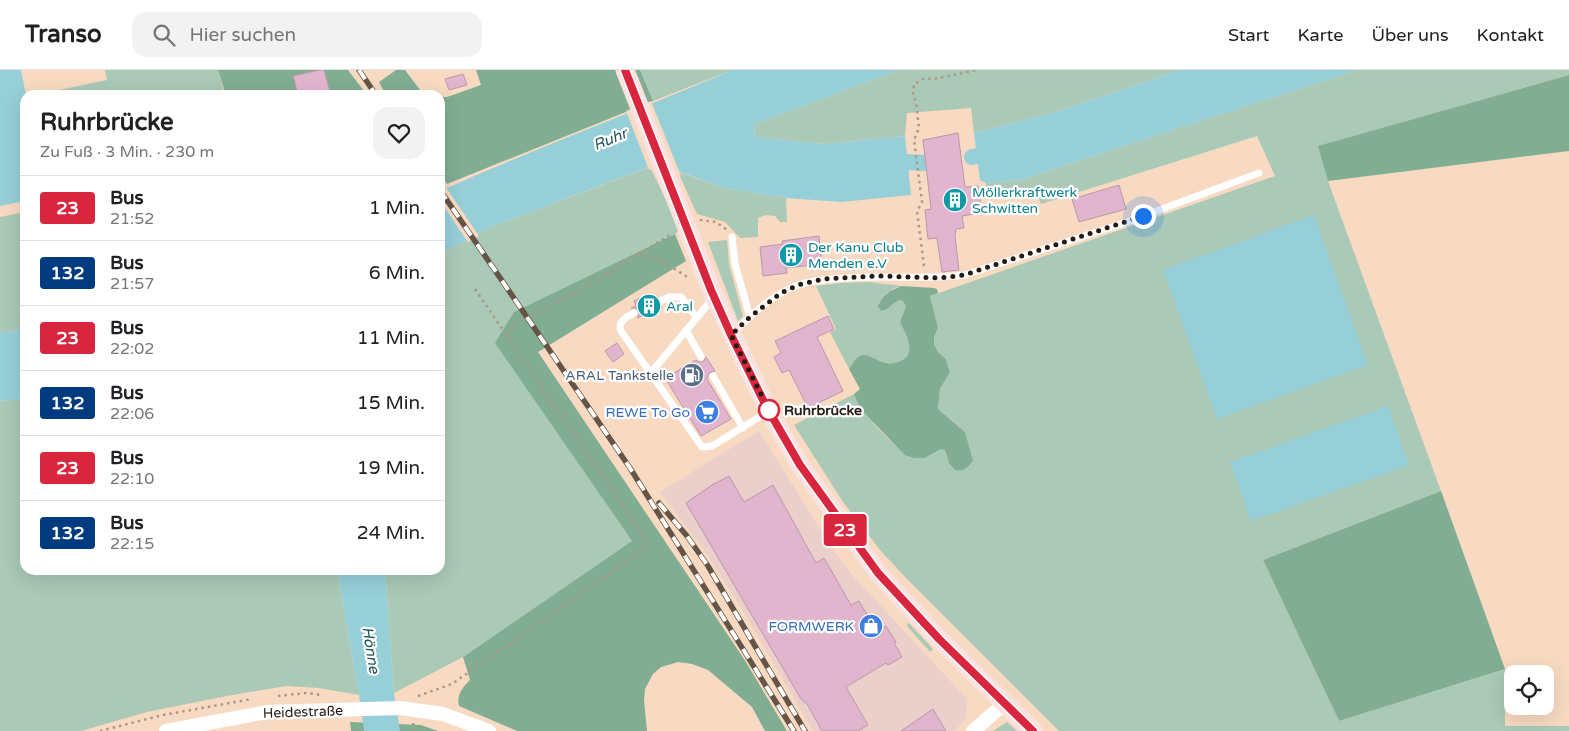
<!DOCTYPE html>
<html lang="de">
<head>
<meta charset="utf-8">
<style>
	:root { --surface:#fff; --page:#f2f2f2; --text:#202124; --muted:#757577; --line:#e0e0e0 }
	body { margin:0; font-family:"Varela Round",sans-serif; background:var(--page); color:var(--text); height:100vh; display:flex; flex-direction:column; font-size:19px; white-space:nowrap }
	* { box-sizing:border-box; margin:0 }
	p { font-size:16px; color:var(--muted) }
	.icon { flex:none; width:28px; height:28px; fill:none; stroke:currentColor; stroke-width:2; stroke-linecap:round; stroke-linejoin:round }
	.map { position:relative; flex:1; overflow:hidden }
	.sheet { position:absolute; left:20px; top:20px; width:425px; height:485px; display:flex; flex-direction:column; background:var(--surface); border-radius:15px; box-shadow:0 5px 20px #0002 }
	.sheet>* { flex:none }
	.badge { padding:0 10px; border-radius:4px; font-size:18px; line-height:32px }
	.fabs { position:absolute; left:1504px; top:595px; display:grid; gap:10px }
	.fabs a { display:grid; place-items:center; width:50px; height:50px; border-radius:10px; background:var(--surface); box-shadow:0 5px 20px #0002; font-size:25px }
	.you { position:absolute; width:25px; height:25px; margin:-12px; border:4px solid #fff; border-radius:50%; background:#1a73e8; box-shadow:0 0 0 8px #1a73e833 }
	.map>.badge { position:absolute; translate:-50% -50%; box-shadow:0 0 0 2px #fff }
	.round { display:grid; place-items:center; flex:none; width:52px; height:52px; border-radius:15px; background:var(--page) }
	.summary { display:flex; align-items:center; justify-content:space-between; height:85px; padding:0 20px }
	h1 { font-size:24px; font-weight:700; line-height:38px }
	ul { padding:0; list-style:none }
	li { display:flex; align-items:center; gap:15px; height:65px; padding:0 20px; border-top:1px solid var(--line) }
	li div { flex:1 }
	li b { display:block; font-size:19px }
	li em { font-style:normal }
	li .badge { min-width:55px; font-weight:700; text-align:center }
	header { display:flex; align-items:center; gap:30px; box-sizing:border-box; height:70px; padding:0 25px; background:var(--surface); border-bottom:1px solid var(--line) }
	header strong { font-size:24px }
	nav { display:flex; gap:28px; margin-inline-start:auto; font-size:18px }
	.search { width:350px; height:45px; background:var(--page); display:flex; align-items:center; gap:12px; box-sizing:border-box; padding:0 18px; border-radius:15px; color:var(--muted); font-size:19px }
	.map>svg:first-child { display:block }
	.industrial { fill:#eacfcb }
	.green { fill:#aac9b7 }
	.forest { fill:#81ad93 }
	.water { fill:#96cfd8 }
	.pier { fill:#f8dac2 }
	.lines { fill:none; stroke-linecap:round; stroke-linejoin:round }
	.canal { stroke:#96cfd8; stroke-width:16 }
	.building { fill:#e2b5ce; stroke:#ba98ab }
	.path { stroke:#af9784; stroke-width:2.5; stroke-dasharray:2.5 4; stroke-linecap:butt }
	.lane { stroke:#fff; stroke-width:7 }
	.street { stroke:#fff; stroke-width:14 }
	.secondary { stroke:#fbe2e0; stroke-width:19 }
	.rail-casing { stroke:#665547; stroke-width:5.5 }
	.rail { stroke:#fff; stroke-width:4; stroke-dasharray:11; stroke-linecap:butt }
	.line-casing { stroke:#fff; stroke-width:11 }
	.line { stroke:#d7263d; stroke-width:8 }
	.walk { stroke:#261b12; stroke-width:5; stroke-dasharray:0 9 }
	.stop-dot { fill:#fff; stroke:#d7263d; stroke-width:2.5 }
	.labels { text-anchor:middle; dominant-baseline:central; stroke-width:4.5; stroke-linejoin:round; paint-order:stroke }
	.culture-label { font-size:14px; fill:#0d838f; stroke:#fff; text-anchor:start }
	.service-label { font-size:14px; fill:#4e5e75; stroke:#fff; text-anchor:end }
	.stop-label { font-size:14px; font-weight:bold; fill:#261b12; stroke:#fff; text-anchor:start }
	.shop-label { font-size:14px; fill:#366cbe; stroke:#fff; text-anchor:end }
	.street-label { font-size:14px; fill:#261b12; stroke:#fff }
	.water-label { font-size:15px; font-style:italic; fill:#21535a; stroke:#fff }
</style>
</head>
<body>
<header>
<strong>Transo</strong>
<div class="search"><svg class="icon" aria-label="search" viewBox="0 0 24 24"><circle cx="10" cy="10" r="6"/><path d="M15 15l6 6"/></svg>Hier suchen</div>
<nav><a>Start</a><a>Karte</a><a>Über uns</a><a>Kontakt</a></nav>
</header>
<div class="map">
<svg width="1569" height="661" viewBox="0 0 1569 661">
	<rect width="100%" height="100%" fill="#f8dac2"/>
	<path class="industrial" d="M759,361L835,483L854,507L967,629L966,648L955,661H813L740,536L705,482L660,422Z"/>
	<path class="green" d="M105,0H218L225,25H55L54,21L107,10Z
		M640,0H732L653,31Z
		M899,0H1180L1052,43L974,63L971,38L907,43L905,66L826,74L762,68L754,65L755,54Z
		M1357,0H1569V5L1319,76L1328,111L1441,421L1263,490L1339,651L1505,599V656H1569V661H1059L907,509L880,480L843,432L794,355L854,324C865,349 886,366 905,384L934,382L941,379L945,380L949,393L965,362L938,339L940,319L950,302L946,289L938,282L934,274V267L938,258L930,226L1275,106L1257,66L1041,134L1036,120L986,123V113L1021,110Z
		M650,97L680,159L675,164L514,242L496,273L632,471L463,587L394,623L385,500H440V184L491,157Z
		M678,102L725,118L786,128L787,152H780L775,146L766,145L758,148V167L740,168L725,152L697,144Z
		M25,142V259L0,263V147Z
		M727,170L729,194L743,246L738,251L708,172Z
		M869,212L902,216L894,218L879,233L881,241C889,240 892,231 902,230L906,236L900,252L910,275V283L904,290L894,294L883,292L870,286L856,288L849,299L830,262L836,259L816,216L840,213Z
		M25,329V500H337L359,625L319,618L286,616L227,626L147,642L81,661H0V331Z
		M908,552L933,579L930,582L907,556Z
		M1007,652L1017,661H993Z"/>
	<path class="forest" d="M218,0H348L367,25H226Z
		M396,0H405L424,25H386L379,12Z
		M476,0H640L653,31L447,114L440,103V27H447L481,15Z
		M1569,5V81L1328,111L1318,76Z
		M675,164L686,191L538,282L746,592L787,661H765L752,637L708,600L692,594L678,592L661,597L653,604L645,619L644,631L647,661H517L459,636C456,625 463,617 470,610L463,587L632,471L495,273L514,242Z
		M902,216L934,218L937,219L938,223L930,226L938,258L934,267V274L938,282L946,289L950,302L940,319L938,339L965,362L973,391C967,398 964,402 955,400L949,393L945,380L941,379L924,388H914L905,385L870,349L860,338L854,324L860,319L849,299C853,293 856,286 863,285C871,285 878,291 886,293C892,294 895,293 901,291C918,283 905,264 900,252L906,236L902,230C892,231 890,240 881,241L878,236C882,226 892,219 902,216Z
		M1441,421L1505,599L1339,651L1263,490Z
		M350,652L421,655L438,661H351Z"/>
	<path class="water" d="M0,0H21L26,25L25,131L0,136Z
		M732,0H899L755,54L754,65L763,68L826,74L905,66L911,125L841,132L786,128L725,118L657,94L491,157L440,184V121C536,78 635,42 732,0Z
		M1180,0H1357L1021,110L986,113L980,110L974,63L1052,43Z
		M1314,145L1368,295L1217,349L1163,200Z
		M25,259V329L0,331V263Z
		M1388,336L1409,395L1251,451L1230,392Z
		M337,500H385L394,623L400,661H364L359,625Z"/>
	<path class="pier" d="M651,31L681,106L657,97L649,100L626,41Z
		M445,116L479,166L468,172L440,131V118Z"/>
	<g class="lines">
		<path class="canal" d="M972,87L998,81
			M887,91L925,93"/>
	</g>
	<path class="building" d="M319,0H324L331,25H298L293,6Z
		M463,4L467,15L449,20L445,9Z
		M958,63L965,117L978,116L982,143L962,146L964,158L956,159L955,166L959,200L942,202L937,168L928,169L925,140L931,139L923,70Z
		M1119,115L1126,139L1079,152L1072,129Z
		M819,166L822,194L786,198L787,203L763,206L760,177L783,174L782,171Z
		M649,224L652,228L657,226L654,231L656,236L662,237L637,248L639,244L638,240L635,238H631L636,236L634,231Z
		M828,246L834,259L817,267L843,321L808,338L789,300L782,303L774,287L781,283L775,271Z
		M617,273L624,284L613,292L605,281Z
		M706,287L715,301L709,303L707,309L731,349L701,366L665,308L696,290L699,292H703Z
		M729,406L744,432L773,415L816,493L824,488L851,535L859,531L877,561L886,556L896,572L894,573L902,587L888,595L886,593L846,617L868,655L858,661H822L807,634L801,629L686,433L712,415Z
		M933,639L946,661H901Z"/>
	<g class="lines">
		<path class="path" d="M700,150L716,152L727,160
			M638,183L665,193L689,208
			M924,196L917,141L922,132L914,70L919,58L916,32L913,25L914,14L923,9H934L977,0
			M475,219L511,272
			M278,626L306,623L322,625
			M418,626L452,614L643,480L646,474L644,467L512,274L510,262L515,253L540,242L586,217L673,163
			M413,653L415,661
			M100,661L163,645L252,629"/>
		<path class="lane" d="M732,167L735,194L750,247
			M659,232L669,227H681L697,248
			M634,243C626,247 617,252 621,261L702,377L712,376L769,341
			M686,260L701,287
			M734,262C752,244 773,224 798,215C813,210 830,209 847,208C886,205 925,210 965,205L1127,152L1259,103
			M650,304L714,227
			M713,306L743,358"/>
		<path class="street" d="M166,661L267,642L400,638L443,644L489,661
			M973,661L1004,634"/>
		<path class="secondary" d="M625,0L711,219L766,336L800,395L878,503L939,569L1033,661"/>
		<g class="rail-casing">
			<path id="rail" d="M359,0L376,25
				M440,120L630,398L794,661
				M659,433L687,466L708,496L805,661"/>
		</g>
		<use href="#rail" class="rail"/>
	</g>
	<g class="lines">
		<g class="line-casing">
			<path id="line" d="M625,0L711,220L731,265L766,336L800,395L878,503L939,569L1033,661"/>
		</g>
		<use href="#line" class="line"/>
		<path class="walk" d="M769,340L731,265L750,247L781,223L798,215L823,209L860,207L879,206L940,208L964,205L1143,146"/>
	</g>
	<defs>
		<g id="building-disc" transform="scale(1.25)"><circle r="9.5" fill="#0f9aa8" stroke="#fff"/><path d="M-4-6H4V6H1V3H-1V6H-4ZM-2.5-4.3h1.7v1.8h-1.7ZM.8-4.3h1.7v1.8H.8ZM-2.5-1h1.7V.8h-1.7ZM.8-1h1.7V.8H.8Z" fill="#fff"/></g>
		<g id="fuel-disc" transform="scale(1.25)"><circle r="9.5" fill="#5c6f8a" stroke="#fff"/><path d="M-5.5-6h7V0h2V4h1.3V-2.5L3-4.5l.8-.8L6-3V5H2.5V1h-1V6h-7ZM-4.2-4.7v3.2H.2V-4.7Z" fill="#fff"/></g>
		<g id="supermarket-disc" transform="scale(1.25)"><circle r="9.5" fill="#3f7fe0" stroke="#fff"/><path d="M-6-5.5h2.5l.6 2H6L4.5 2H-2.5L-4.4-4H-6ZM-1.5 3.2a1.3 1.3 0 1 0 .1 0ZM3 3.2a1.3 1.3 0 1 0 .1 0Z" fill="#fff"/></g>
		<g id="shop-disc" transform="scale(1.25)"><circle r="9.5" fill="#3f7fe0" stroke="#fff"/><path d="M-5-2.5h2.3a2.7 3.5 0 0 1 5.4 0H5L5.5 6h-11ZM-1.5-2.5h3a1.5 2.3 0 0 0-3 0Z" fill="#fff"/></g>
	</defs>
	<g fill-rule="evenodd">
		<use href="#building-disc" x="955" y="130"/>
		<use href="#building-disc" x="791" y="185"/>
		<use href="#building-disc" x="649" y="236"/>
		<use href="#fuel-disc" x="692" y="305"/>
		<use href="#supermarket-disc" x="707" y="342"/>
		<use href="#shop-disc" x="871" y="556"/>
	</g>
	<circle class="stop-dot" cx="769" cy="340" r="10"/>
	<g class="labels">
		<g class="culture-label">
			<text x="972" y="122">Möllerkraftwerk<tspan x="972" dy="16">Schwitten</tspan></text>
			<text x="808" y="177">Der Kanu Club<tspan x="808" dy="16">Menden e.V</tspan></text>
			<text x="666" y="236">Aral</text>
		</g>
		<g class="service-label">
			<text x="674" y="305">ARAL Tankstelle</text>
		</g>
		<g class="stop-label">
			<text x="784" y="340">Ruhrbrücke</text>
		</g>
		<g class="shop-label">
			<text x="690" y="342">REWE To Go</text>
			<text x="854" y="556">FORMWERK</text>
		</g>
		<g class="street-label">
			<text transform="translate(303 642) rotate(-2)">Heidestraße</text>
		</g>
		<g class="water-label">
			<text transform="translate(610 69) rotate(-22)">Ruhr</text>
			<text transform="translate(371 580) rotate(81)">Hönne</text>
		</g>
	</g>
</svg>
<div class="fabs">
<a><svg class="icon" aria-label="locate" viewBox="0 0 24 24"><circle cx="12" cy="12" r="6"/><path d="M12 2v4M12 18v4M2 12h4M18 12h4"/></svg></a>
</div>
<div class="you" style="left:1143px;top:146px"></div>
<b class="badge" style="left:845px;top:460px;background:#d7263d;color:#fff">23</b>
<section class="sheet">
<div class="summary"><div><h1>Ruhrbrücke</h1><p>Zu Fuß · 3 Min. · 230 m</p></div><a class="round"><svg class="icon" aria-label="heart" viewBox="0 0 24 24"><path d="M12 20l-8-8c-3-5 5-10 8-4 3-6 11-1 8 4z"/></svg></a></div>
<ul>
<li><span class="badge" style="background:#d7263d;color:#fff">23</span><div><b>Bus</b><p>21:52</p></div><em>1 Min.</em></li>
<li><span class="badge" style="background:#003b80;color:#fff">132</span><div><b>Bus</b><p>21:57</p></div><em>6 Min.</em></li>
<li><span class="badge" style="background:#d7263d;color:#fff">23</span><div><b>Bus</b><p>22:02</p></div><em>11 Min.</em></li>
<li><span class="badge" style="background:#003b80;color:#fff">132</span><div><b>Bus</b><p>22:06</p></div><em>15 Min.</em></li>
<li><span class="badge" style="background:#d7263d;color:#fff">23</span><div><b>Bus</b><p>22:10</p></div><em>19 Min.</em></li>
<li><span class="badge" style="background:#003b80;color:#fff">132</span><div><b>Bus</b><p>22:15</p></div><em>24 Min.</em></li>
</ul>
</section>
</div>
</body>
</html>
